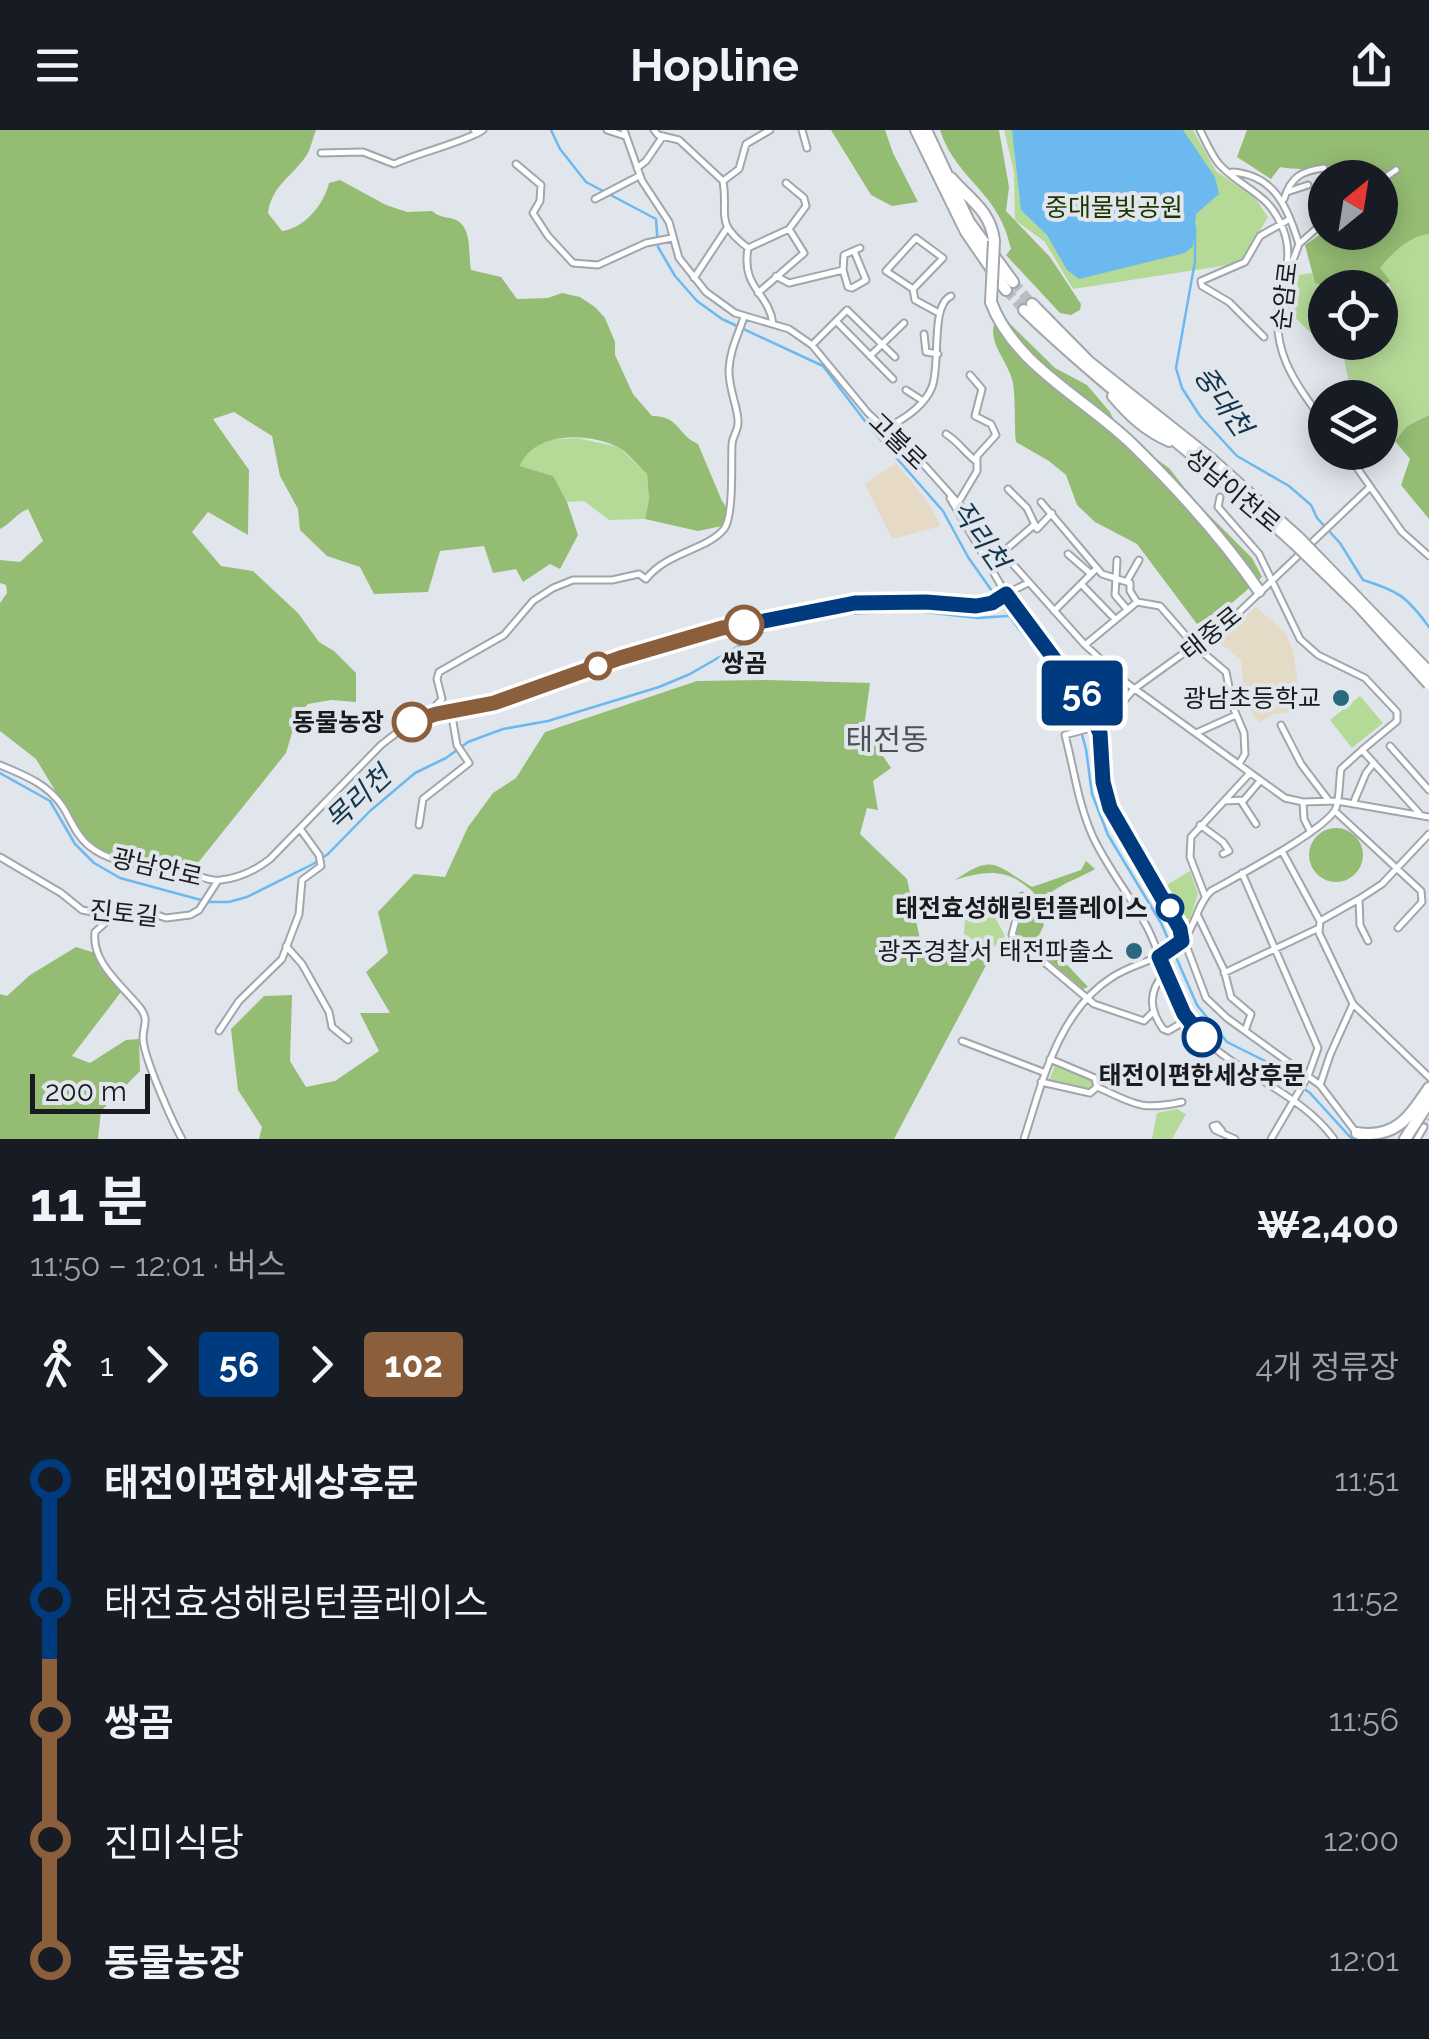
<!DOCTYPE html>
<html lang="ko">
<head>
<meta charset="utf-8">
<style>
	:root { --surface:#171b24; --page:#20242c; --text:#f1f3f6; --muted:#9ea1a6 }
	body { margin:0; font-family:Raleway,"Noto Sans KR",sans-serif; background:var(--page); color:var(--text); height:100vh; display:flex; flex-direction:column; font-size:38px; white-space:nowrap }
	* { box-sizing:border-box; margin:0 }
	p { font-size:32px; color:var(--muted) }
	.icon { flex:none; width:55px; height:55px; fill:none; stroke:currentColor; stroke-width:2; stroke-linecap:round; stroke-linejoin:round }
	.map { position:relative; height:1009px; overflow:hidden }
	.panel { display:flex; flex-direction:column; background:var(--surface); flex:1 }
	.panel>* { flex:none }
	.badge { padding:0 20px; border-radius:8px; font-size:35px; line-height:65px }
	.needle { width:65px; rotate:30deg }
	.tools { position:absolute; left:1308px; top:30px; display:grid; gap:20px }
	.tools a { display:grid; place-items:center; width:90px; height:90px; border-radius:50%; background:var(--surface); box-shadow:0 5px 25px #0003; font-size:50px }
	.scale { position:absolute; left:30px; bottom:25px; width:120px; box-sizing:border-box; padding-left:10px; border:5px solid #191b1e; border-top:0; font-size:28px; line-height:35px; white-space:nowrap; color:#191b1e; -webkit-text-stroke:8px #e1e6ed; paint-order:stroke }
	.map>.badge { position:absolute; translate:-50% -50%; box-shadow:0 0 0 5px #fff }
	.legs { display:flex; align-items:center; gap:15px; height:110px; padding:0 30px; font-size:32px }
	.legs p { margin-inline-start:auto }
	.summary { display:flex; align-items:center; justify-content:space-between; height:170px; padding:0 30px }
	h1 { font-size:55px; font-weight:700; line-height:75px }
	ul { padding:0 30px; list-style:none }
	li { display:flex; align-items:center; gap:35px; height:120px; font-size:38px }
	li i { display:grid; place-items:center; width:15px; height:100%; margin:0 12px; background:currentColor }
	li i::after { content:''; width:25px; height:25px; margin:-12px; border:8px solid; border-radius:50%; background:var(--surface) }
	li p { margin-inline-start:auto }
	li:first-child i { background:linear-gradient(#0000 50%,currentColor 0) }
	li:last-child i { background:linear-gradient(currentColor 50%,#0000 0) }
	header { display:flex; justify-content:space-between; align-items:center; height:130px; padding:0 30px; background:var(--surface); font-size:45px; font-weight:700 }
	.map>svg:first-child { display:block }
	.commercial { fill:#e4dbc6 }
	.industrial { fill:#e6dac6 }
	.green { fill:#b5da97 }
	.forest { fill:#95bc73 }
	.water { fill:#6bb9ee }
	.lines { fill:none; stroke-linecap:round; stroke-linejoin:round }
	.stream { stroke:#6bb9ee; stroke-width:2.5 }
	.minor-tunnel { stroke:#b9bdc4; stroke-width:5; stroke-dasharray:5 2.5; stroke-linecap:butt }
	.highway-tunnel { stroke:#b9bdc4; stroke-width:10; stroke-dasharray:10 5; stroke-linecap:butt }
	.minor-casing { stroke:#a1a6ad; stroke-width:9 }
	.highway-casing { stroke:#a1a6ad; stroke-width:14 }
	.minor { stroke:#fff; stroke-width:5 }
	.highway { stroke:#fff; stroke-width:10 }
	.highway-bridge-casing { stroke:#a1a6ad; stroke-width:14; stroke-linecap:butt }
	.highway-bridge { stroke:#fff; stroke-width:10 }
	.line-1-casing { stroke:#fff; stroke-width:22 }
	.line-2-casing { stroke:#fff; stroke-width:22 }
	.line-1 { stroke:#003b80; stroke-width:15 }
	.line-2 { stroke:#8b5e3c; stroke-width:15 }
	.stop-2-dot { fill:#fff; stroke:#8b5e3c; stroke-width:5 }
	.poi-dot { fill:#29687d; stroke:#e1e6ed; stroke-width:4 }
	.stop-1-dot { fill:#fff; stroke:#003b80; stroke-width:5 }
	.labels { text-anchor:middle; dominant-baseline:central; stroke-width:8; stroke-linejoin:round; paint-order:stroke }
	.park-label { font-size:25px; fill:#1d3500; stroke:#e1e6ed }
	.street-label { font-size:25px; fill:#191b1e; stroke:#e1e6ed }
	.stop-label { font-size:25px; font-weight:bold; fill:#191b1e; stroke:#e1e6ed }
	.poi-label { font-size:25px; fill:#191b1e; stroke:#e1e6ed; text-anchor:end }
	.water-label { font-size:28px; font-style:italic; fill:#13354b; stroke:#e1e6ed }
	.quarter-label { font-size:30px; fill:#4d5157; stroke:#e1e6ed }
</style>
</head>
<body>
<header><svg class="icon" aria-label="menu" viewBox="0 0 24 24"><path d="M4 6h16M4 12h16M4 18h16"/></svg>Hopline<svg class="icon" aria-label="share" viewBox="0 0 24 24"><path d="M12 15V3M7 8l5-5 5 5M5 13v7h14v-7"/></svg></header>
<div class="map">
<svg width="1429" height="1009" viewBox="0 0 1429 1009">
	<rect width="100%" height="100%" fill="#e1e6ed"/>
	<path class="commercial" d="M1256,477L1285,502L1293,520L1297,547L1298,575L1293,582L1274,584L1260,592L1254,587L1244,566L1241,530L1218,511Z"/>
	<path class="industrial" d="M896,333L928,372L941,396L892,409L865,354Z"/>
	<path class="green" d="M1004,0H1193L1216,41L1255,68L1268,87L1241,133L1073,159L1045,112L1015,90L1014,42Z
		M1429,104V285L1407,296L1395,311L1382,316L1380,268L1352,267L1344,229L1355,221L1380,212C1380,204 1379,194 1381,186C1389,163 1397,161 1380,138C1392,123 1410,106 1429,104Z
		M1312,143L1315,153L1326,157L1325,212L1319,211L1282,175L1291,146Z
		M577,308L619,317L647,344L649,369L645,389L609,390L584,371L567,372L552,346L520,336C530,309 551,309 577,308Z
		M1360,566L1383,593L1352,618L1330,590Z
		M1190,741L1198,764L1190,789H1183L1165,756Z
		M972,768L988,774L1005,806L990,821L964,804L966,771Z
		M1056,933L1090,947L1095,956L1090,963L1048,953Z
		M1177,979L1186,984L1172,1009H1152L1157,983Z"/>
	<path class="forest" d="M0,0H316C313,8 311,16 308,23C294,46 272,54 268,83L282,101C305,98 324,74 329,53L340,50L386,75L407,82L432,81C442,89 446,86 456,90C473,98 468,126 471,140L501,147L517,169L548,168L562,163L580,167L595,177L605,188L615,212V225L633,264L652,286C680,286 676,304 698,314L722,371C730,380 727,386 722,396L698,401L645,389L649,369L647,344C638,336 628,322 618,317C588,302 534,301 520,336L553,346L567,372L578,405L560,439L550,434L523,452L516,439L493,443L484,416L440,421L428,462L374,464L360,437L327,426L300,400L298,379L280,346L272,306L234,282L213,289L249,340L248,405L208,382L192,402L221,436L253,441L298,483L319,512L334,521L356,543V572L331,570L308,574L297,586L286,623L193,739L124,731L94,717L83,707L36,629L0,601V473L7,463L6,455L0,453V430L20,432L43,411L28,379C15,384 12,393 0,399Z
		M831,0H885L893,23L918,72L892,76L871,65Z
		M940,0H999L1009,57L1006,81L1050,127L1081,174L1080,180L1071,185L1060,183L1006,125L1011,119C999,61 956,50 940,0Z
		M1247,0H1429V104C1410,106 1392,123 1380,138L1390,151L1380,160L1326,157L1315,153L1305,115L1325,101L1380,102V48C1344,28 1317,44 1280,37L1271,49L1237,27Z
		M999,183L1055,238L1087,255L1110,282L1120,303L1169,338L1194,370L1252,428L1262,447L1233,472L1197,494L1137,414L1095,392L1077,375L1066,345L1049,331L1016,312C1014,294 1016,263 1012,249C1004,224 983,209 999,183Z
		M1429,285V389L1401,355L1410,329L1395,311L1407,296Z
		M767,550L870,553L864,597L891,638L873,651L878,680L867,678L860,704L907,749L920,809L937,818H955L961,809L990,828L894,1009H259L262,997L238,960L231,899L264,866L292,865L290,931L306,957L335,951L379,921L360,883H390L366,842L388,823L378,782L414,744L445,747L468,697L493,663L516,648L545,602L697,551Z
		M1309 725a27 27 0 1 1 54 0a27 27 0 1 1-54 0Z
		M1086,731L1095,739C1072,753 1028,762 1044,795L1039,805L1088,857L1083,859L1016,803L1027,768L1034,763C1009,738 987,740 955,750C994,723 995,735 1032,757L1081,740Z
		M76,817L95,823L121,862L72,926L90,933L126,910L139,909L140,941L101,981L98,1009H0V864L7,866L30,845Z"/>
	<path class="water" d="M1012,0H1183L1215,47L1219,64L1196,84L1193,116L1185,123L1079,149L1067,140L1047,105L1021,80Z"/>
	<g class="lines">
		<path class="stream" d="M551,0L560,19L586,52L656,89L658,117L675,146L697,171L722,189L823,236L871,299L943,381L968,427L1018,498L1053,540L1074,576L1086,619L1092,664L1108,705L1161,793L1197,875L1227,912L1265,931L1310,963L1352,1009
			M1195,96V131L1176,238L1182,258L1200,286L1237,326L1289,356L1311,375L1317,388L1340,413L1363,450C1399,461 1407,467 1429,497
			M0,643L50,671L75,714L94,733L120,748L201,770
			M209,772H229L247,767L313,734L328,724L370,681L415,643L446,628L468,612L503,599L548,591L659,557L690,544L770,498L847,484L881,482L915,481L978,488L1008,486"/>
		<path class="minor-tunnel" d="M1424,997L1429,989"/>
		<path class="highway-tunnel" d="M1013,152L1032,174
			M1006,160L1024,180"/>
		<g class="minor-casing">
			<path id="minor" d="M474,0L478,3L483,0
				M607,0L625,6
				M624,0L642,51L669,92L679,128L706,162L735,183L789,199L812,215L868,283L925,336L1085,515L1128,554L1285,668L1303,672L1337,671L1429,687
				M654,0L658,5L679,10L723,51C729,86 713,91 748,118C741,159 769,162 773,194
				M802,0L807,18
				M1200,0C1206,12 1211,24 1219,34C1243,60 1269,62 1283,99C1294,126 1283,148 1279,175C1271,224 1298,256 1325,294
				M321,23L363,22L394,34C421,22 451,16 478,3
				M516,34L541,55L540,71L533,83L548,106L573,133L598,135L646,113L672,108
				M637,38L646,31L663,6
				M1232,42C1275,45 1287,77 1299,114L1290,138
				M723,51L739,39L746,14L770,0
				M1380,51L1396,40
				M1287,62L1308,55
				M595,69L639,46
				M1284,69C1291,47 1301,41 1324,38
				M1299,114L1325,91
				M748,118L789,99L806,76L804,68L786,53
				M843,140L844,125L860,118
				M776,146L789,153L843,140L848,157L852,158L866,150L854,121
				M694,148L727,98
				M913,159L886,141L916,108L943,128L913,159L915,170L939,183
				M758,163L804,123L789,99
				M836,191L893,249
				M924,204L926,222L938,224
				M1264,207L1229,172L1202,156L1201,151L1245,132L1260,106L1290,89
				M812,215L847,180L895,227
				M870,226L904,193
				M906,260L923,271
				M884,299C903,290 924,277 932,257C941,234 930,175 951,166
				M946,304C959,312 965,323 976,331
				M1346,322L1402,402L1429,426
				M1008,359L1027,378L1037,399L1052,383
				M1220,367L1218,377L1259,424L1300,509L1318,525L1365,548L1397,582V591L1362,620L1419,683
				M950,368L1006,464L1083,565L1100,603L1103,652L1110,678L1175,786L1206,868L1227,888L1320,955L1361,1009
				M1041,372L1102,444L1130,453V461L1137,472L1160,476L1194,515L1226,542L1233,577L1244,603L1245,624L1239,634
				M958,373L977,341V326L996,305L991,294L975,286L982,259L970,245
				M1003,422L1033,396
				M1068,424L1091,444
				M1117,430L1115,465L1127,479
				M1127,451L1139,430
				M1082,455L1115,489
				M1054,481L1097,438
				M1085,515L1137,472
				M427,585L442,569L437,549L439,542L504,505L533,471L553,458L573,450H612L639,444L646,449C667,422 707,420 724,399C734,386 731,333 732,315C732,307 738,301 738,293C739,279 728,259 729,239C730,220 738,205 744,187
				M1281,595L1301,634L1329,671
				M1196,603L1236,585
				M1104,612L1110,588
				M1390,616L1429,660
				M0,635C24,645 48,654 63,677C71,690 76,705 88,715C115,738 152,733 184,741C197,744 208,752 221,750C239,748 256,740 270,729L381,615L408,594L424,587L495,573L620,528L722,498L855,473L927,472L981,476L1028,453
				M1224,671L1244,670L1260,651
				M1241,671L1256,694
				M1303,672L1304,689L1310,701
				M1353,674L1366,643L1374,633
				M1335,681L1421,761L1422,772L1398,798
				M419,695L423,669L469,633L457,615L451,581
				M1200,695L1223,712L1229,721L1223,724
				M1282,721L1320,791L1319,803L1353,874L1429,947
				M0,727L61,763L82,780L113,786L148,782L166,788L190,785L199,780L217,752
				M1242,743L1318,918L1308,946L1271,1009
				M1022,766L1012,805L1094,874L1144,891L1152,883
				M1205,766L1190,727L1191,707L1250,643
				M1359,769L1382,754L1429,704
				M1197,784L1224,840L1231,867L1251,884L1245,901
				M113,786L95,802C91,833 123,856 141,879C149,890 143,896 143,908C143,926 172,991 182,1009
				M1320,791L1359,769L1360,795L1368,811
				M286,816L302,834L329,882L332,897L348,910
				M1165,842C1148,862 1149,879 1163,899L1168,901L1187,890
				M1224,843L1319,798
				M219,901L239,871L282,829L299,784L302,750L321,736L319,725L301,700
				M962,911L1043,942
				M1050,929L1095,948L1097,957C1135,974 1140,981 1182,972
				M1041,952L1090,963L1097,957
				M1320,955L1330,925L1353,874
				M1222,1001L1217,995L1213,996L1215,1000L1235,1009
				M1024,1009C1042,953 1058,882 1111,848C1132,833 1160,831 1180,813C1196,798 1196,775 1211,761C1234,748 1328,699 1336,678C1340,667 1339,651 1341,639L1362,620
				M1334,1009C1301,963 1241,946 1202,907C1171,878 1166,835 1148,799C1132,768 1108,739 1093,707C1078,674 1074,639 1065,605L1098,596L1107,590L1134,559L1234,487L1370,357
				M1417,1009L1424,997"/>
		</g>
		<g class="highway-casing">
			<path id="highway" d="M916,0L966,102L1006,160
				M926,0L969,92L1013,152
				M951,48C969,69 991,81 994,111
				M991,172C1014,235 1086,269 1132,314C1178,359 1223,408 1259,461
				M1032,174L1089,232L1210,328L1299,408
				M1024,180C1110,263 1207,332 1294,413
				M1113,266C1130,286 1145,300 1169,311
				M1357,1003C1396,1009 1409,987 1429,958
				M1405,1009L1429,972"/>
		</g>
		<use href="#minor" class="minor"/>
		<use href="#highway" class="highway"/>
		<g class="highway-bridge-casing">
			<path id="highway-bridge" d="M991,172L994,111
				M1299,408L1429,542
				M1294,413L1359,476L1429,554"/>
		</g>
		<use href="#highway-bridge" class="highway-bridge"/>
	</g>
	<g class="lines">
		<g class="line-1-casing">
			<path id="line-1" d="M744,495L855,473L926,472L976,476L992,473L1006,464L1084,569L1100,603L1103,652L1110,678L1180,799L1182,811L1159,827L1184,884L1202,907"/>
		</g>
		<g class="line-2-casing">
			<path id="line-2" d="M412,592L436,584L494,573L620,528L722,498L744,495"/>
		</g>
		<use href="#line-1" class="line-1"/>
		<use href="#line-2" class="line-2"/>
	</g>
	<g class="stop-2-dot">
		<circle cx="744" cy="495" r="18"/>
		<circle cx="598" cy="536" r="12"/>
		<circle cx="412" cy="592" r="18"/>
	</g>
	<g class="poi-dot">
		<circle cx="1341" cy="568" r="10"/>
		<circle cx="1134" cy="821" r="10"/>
	</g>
	<g class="stop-1-dot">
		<circle cx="1170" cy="778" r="12"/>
		<circle cx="1202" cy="907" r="18"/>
	</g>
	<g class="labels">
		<g class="park-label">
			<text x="1114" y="77">중대물빛공원</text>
		</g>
		<g class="street-label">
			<text transform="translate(1284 166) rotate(-83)">순암로</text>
			<text transform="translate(898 311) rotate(44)">고불로</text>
			<text transform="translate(1233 360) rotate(40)">성남이천로</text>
			<text transform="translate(1211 503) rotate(-39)">태중로</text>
			<text transform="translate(157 737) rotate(13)">광남안로</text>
			<text transform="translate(124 783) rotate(6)">진토길</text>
		</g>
		<g class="stop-label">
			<text x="744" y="533">쌍곰</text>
			<text x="384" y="592" text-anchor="end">동물농장</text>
			<text x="1148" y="778" text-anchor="end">태전효성해링턴플레이스</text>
			<text x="1202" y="945">태전이편한세상후문</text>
		</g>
		<g class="poi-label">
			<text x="1321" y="568">광남초등학교</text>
			<text x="1114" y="821">광주경찰서 태전파출소</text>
		</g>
		<g class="water-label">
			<text transform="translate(1223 271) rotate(55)">중대천</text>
			<text transform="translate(980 405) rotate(55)">직리천</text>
			<text transform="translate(358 668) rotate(-43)">목리천</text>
		</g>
		<g class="quarter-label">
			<text x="887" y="609">태전동</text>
		</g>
	</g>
</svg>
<div class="tools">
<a><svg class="needle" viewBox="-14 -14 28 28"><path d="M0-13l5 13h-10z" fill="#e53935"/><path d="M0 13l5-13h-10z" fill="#9ea1a6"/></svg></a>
<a><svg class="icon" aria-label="locate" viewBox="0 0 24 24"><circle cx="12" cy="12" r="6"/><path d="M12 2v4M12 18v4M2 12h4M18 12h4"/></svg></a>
<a><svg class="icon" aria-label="layers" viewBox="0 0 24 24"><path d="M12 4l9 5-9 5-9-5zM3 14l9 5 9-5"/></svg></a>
</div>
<div class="scale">200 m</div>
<b class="badge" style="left:1082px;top:563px;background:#003b80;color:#fff">56</b>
</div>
<section class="panel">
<div class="summary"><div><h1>11 분</h1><p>11:50 – 12:01 · 버스</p></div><b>₩2,400</b></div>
<div class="legs"><svg class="icon" aria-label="walk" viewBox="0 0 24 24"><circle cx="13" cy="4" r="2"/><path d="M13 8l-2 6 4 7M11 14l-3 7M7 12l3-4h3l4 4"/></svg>1<svg class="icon" aria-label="forward" viewBox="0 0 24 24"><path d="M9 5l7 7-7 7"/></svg><b class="badge" style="background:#003b80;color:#fff">56</b><svg class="icon" aria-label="forward" viewBox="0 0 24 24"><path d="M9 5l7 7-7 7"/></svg><b class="badge" style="background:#8b5e3c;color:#fff">102</b><p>4개 정류장</p></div>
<ul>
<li><i style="color:#003b80"></i><b>태전이편한세상후문</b><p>11:51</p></li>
<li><i style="color:#003b80"></i><span>태전효성해링턴플레이스</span><p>11:52</p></li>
<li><i style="color:#8b5e3c"></i><b>쌍곰</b><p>11:56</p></li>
<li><i style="color:#8b5e3c"></i><span>진미식당</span><p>12:00</p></li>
<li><i style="color:#8b5e3c"></i><b>동물농장</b><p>12:01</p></li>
</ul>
</section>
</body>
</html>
